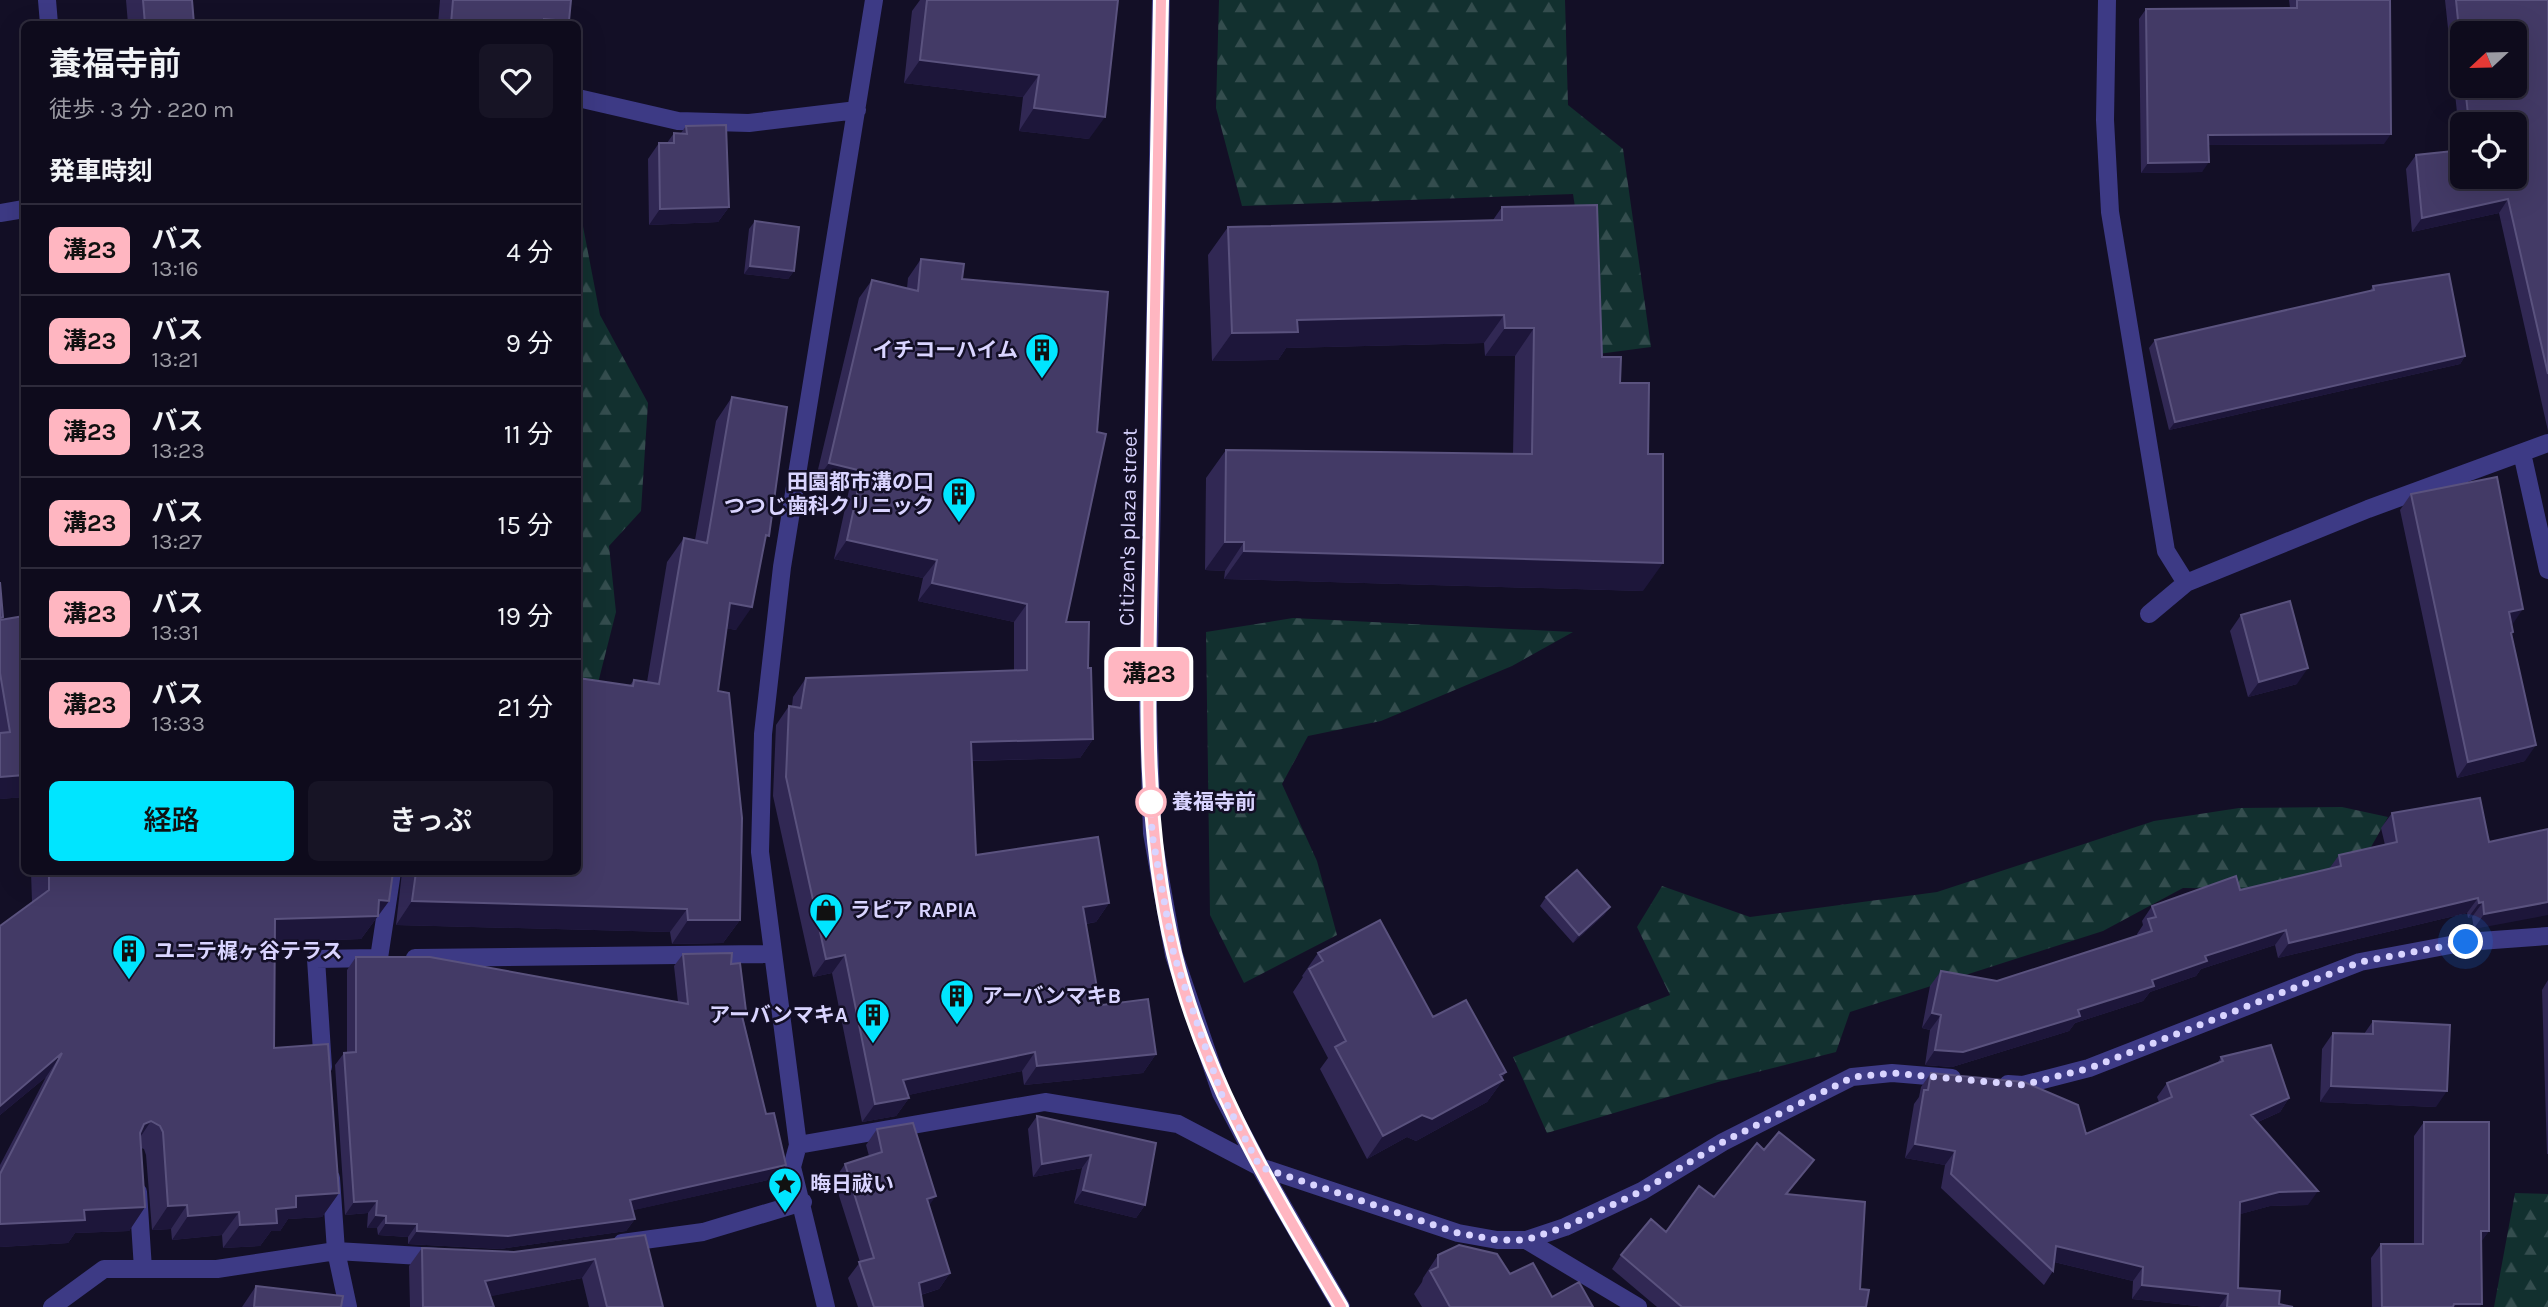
<!DOCTYPE html>
<html lang="ja">
<head>
<meta charset="utf-8">
<style>
	:root { --surface:#0e0b1c; --page:#171425; --text:#f1f3f6; --muted:#9b9ba3; --line:#2e2b3b; --accent:#00e5ff }
	body { margin:0; font-family:Karla,"Noto Sans JP",sans-serif; background:var(--page); color:var(--text); height:100vh; display:flex; flex-direction:column; font-size:26px; white-space:nowrap }
	* { box-sizing:border-box; margin:0 }
	p { font-size:23px; color:var(--muted) }
	.icon { flex:none; width:38px; height:38px; fill:none; stroke:currentColor; stroke-width:2; stroke-linecap:round; stroke-linejoin:round }
	.map { position:relative; flex:1; overflow:hidden }
	.drawer { position:absolute; left:21px; top:21px; width:560px; height:854px; display:flex; flex-direction:column; background:var(--surface); border-radius:10px; box-shadow:0 7px 28px #0002,0 0 0 2px var(--line) }
	.drawer>* { flex:none }
	.badge { padding:0 14px; border-radius:10px; font-size:24px; line-height:46px }
	.needle { width:46px; rotate:248deg }
	.controls { position:absolute; left:2450px; top:21px; display:grid; gap:14px }
	.controls a { display:grid; place-items:center; width:77px; height:77px; border-radius:10px; background:var(--surface); box-shadow:0 7px 28px #0002,0 0 0 2px var(--line); font-size:35px }
	.you { position:absolute; width:35px; height:35px; margin:-18px; border:5px solid #fff; border-radius:50%; background:#1a73e8; box-shadow:0 0 0 10px #1a73e833 }
	.map>.badge { position:absolute; translate:-50% -50%; box-shadow:0 0 0 4px #fff }
	h2 { padding:0 28px; font-size:26px; line-height:63px }
	.round { display:grid; place-items:center; flex:none; width:74px; height:74px; border-radius:10px; background:var(--page) }
	.summary { display:flex; align-items:center; justify-content:space-between; height:119px; padding:0 28px }
	h1 { font-size:33px; font-weight:600; line-height:52px }
	.cta { display:flex; gap:14px; margin-top:auto; padding:14px 28px }
	.cta a { flex:1; height:80px; border-radius:10px; background:var(--accent); color:#111; font-size:28px; font-weight:600; line-height:80px; text-align:center }
	.cta a+a { background:var(--page); color:var(--text) }
	ul { padding:0; list-style:none }
	li { display:flex; align-items:center; gap:21px; height:91px; padding:0 28px; border-top:2px solid var(--line) }
	li div { flex:1 }
	li b { display:block; font-size:26px }
	li em { font-style:normal }
	li .badge { min-width:77px; font-weight:700; text-align:center }
	.map>svg:first-child { display:block }
	.forest { fill:url(#forest-firs) }
	.lines { fill:none; stroke-linecap:round; stroke-linejoin:round }
	.minor { stroke:#3d3a85; stroke-width:18 }
	.wall { fill:#312854; fill-rule:evenodd }
	.shaded-wall { fill:#1d163a }
	.building { fill:#433a66; stroke:#5a527e; stroke-width:2 }
	.line-casing { stroke:#fff; stroke-width:16 }
	.line { stroke:#ffb6c1; stroke-width:10 }
	.walk { stroke:#d9d4ff; stroke-width:7; stroke-dasharray:0 12.6 }
	.stop-dot { fill:#fff; stroke:#ffb6c1; stroke-width:3.5 }
	.labels { text-anchor:middle; dominant-baseline:central; stroke-width:5; stroke-linejoin:round; paint-order:stroke }
	.poi-label { font-size:21px; font-weight:bold; fill:#d9d4ff; stroke:#130f26; text-anchor:start }
	.street-label { font-size:21px; fill:#d9d4ff; stroke:#130f26 }
	.stop-label { font-size:21px; font-weight:bold; fill:#d9d4ff; stroke:#130f26; text-anchor:start }
</style>
</head>
<body>
<div class="map">
<svg width="2548" height="1307" viewBox="0 0 2548 1307">
	<defs>
		<pattern id="forest-firs" width="22" height="20" patternUnits="userSpaceOnUse" patternTransform="scale(1.75)"><rect width="22" height="20" fill="#12302f"/><path d="M5 1l3.5 6h-7zM16 11l3.5 6h-7z" fill="#344d4e"/></pattern>
	</defs>
	<rect width="100%" height="100%" fill="#130f26"/>
	<path class="forest" d="M1219,0H1565L1568,105L1623,149L1651,347L1598,354L1573,194L1242,206L1216,108Z
		M578,200L600,315L648,403L641,511L609,546L616,612L596,691L578,689Z
		M1293,618L1573,632L1512,666L1381,721L1308,736L1282,784L1317,861L1337,935L1244,983L1210,915L1206,632Z
		M2342,807L2388,817L2362,863L2261,889L2183,888L2103,931L1850,1012L1836,1052L1718,1082L1547,1133L1513,1057L1670,995L1637,927L1662,886L1750,917L1937,892L2154,821L2239,808Z
		M2515,1193L2548,1194V1307H2494Z"/>
	<g class="lines">
		<path class="minor" d="M47,0L49,24
			M874,0L782,567L763,734L760,852L798,1145L1045,1102L1178,1124L1260,1167L1458,1233L1497,1240H1526L1565,1227L1642,1191L1723,1142L1852,1077L1892,1073L1952,1078
			M1161,0L1148,706L1152,833L1174,955L1221,1093L1260,1167L1341,1307
			M2107,0L2105,120L2110,212L2166,551L2186,583
			M578,98L678,121L749,123L857,110
			M0,213L24,209
			M2522,453L2548,570
			M2149,614L2186,583L2368,509L2548,443
			M379,958L392,872
			M415,958L772,954
			M323,1067L316,959L376,958
			M2008,1084L2023,1085L2089,1068L2360,962L2466,942L2548,936
			M798,1145L792,1167L826,1307
			M331,1178L336,1251L348,1307
			M138,1192L143,1269
			M1526,1240L1638,1307
			M622,1243L703,1232L803,1202
			M52,1307L104,1269H217L336,1251L438,1257"/>
	</g>
	<path class="wall" d="M126,0H192L194,24H128Z
		M440,0H571L567,24H438Z
		M920,0H1118L1089,139L1019,131L1023,97L904,83L912,11Z
		M2289,0H2390L2384,144L2209,145L2202,172L2141,173L2139,19L2146,9L2290,8Z
		M2445,0H2548V431L2499,213L2412,232L2406,169L2416,155L2461,150ZM2462,33L2515,86H2462ZM2462,124H2515L2462,177Z
		M686,126L729,207L718,222L649,225L648,159L659,143H667L674,133H681Z
		M1502,207L1620,383L1643,591L1224,579L1225,571L1205,570L1206,478L1226,450L1513,454L1515,356H1485L1484,343L1286,348L1278,360L1212,361L1208,255L1228,227L1493,220Z
		M755,221L794,271L788,279L744,274L749,229Z
		M921,259L962,279L1066,622L1088,668L1093,739L1080,758L972,761L976,855L1109,903L1096,922L1086,924L1098,994L1102,1005L1156,1054L1143,1073L1024,1085L1022,1071L908,1095L909,1098L896,1116L862,1122L832,973L813,977L773,796L776,725L789,706H792L793,697L806,678L1014,670V622L918,601L923,578L834,559L849,490L815,482L859,298L872,280L907,288L908,278Z
		M2373,286L2465,356L2460,364L2169,430L2149,348L2155,340L2370,291Z
		M732,397L765,541L736,630L726,628L718,691L740,920L723,943L672,944L670,932L396,925L402,872H578L630,685L634,680L647,682L667,562L684,538L695,540L716,421Z
		M2411,494L2512,625L2511,635L2525,761L2457,778L2400,510Z
		M0,582L1,619L24,797L0,799Z
		M2241,615L2297,684L2248,697L2230,631Z
		M2392,813L2489,842L2548,829L2474,929L2472,917L2468,918L2467,913L2278,958L2275,945L2201,969L2196,976L2150,992L2143,1001L2075,1023L2069,1031L1952,1067L1925,1065L1930,1030L1922,1028L1930,986L1941,971L1997,981L2138,936L2137,934L2143,925L2142,921L2152,906L2240,890L2329,869L2339,855L2385,845L2381,828Z
		M31,872H393L389,901L361,939L275,942L274,1048L339,1193L322,1217L288,1219L280,1231H271L260,1246L223,1248L222,1235L172,1240L171,1229L152,1230L146,1155L144,1149L141,1148L145,1207L129,1231L75,1233L68,1243L0,1247V1165L46,1077L0,1115V926L32,902Z
		M1546,897L1610,907L1604,915L1573,943L1540,906Z
		M1318,953L1433,1017L1506,1072L1502,1078L1503,1080L1487,1102L1416,1141L1407,1137L1367,1159L1320,1069L1328,1058L1293,992L1303,977L1302,976Z
		M683,954L731,964L743,1017L766,1114L786,1165L777,1178L633,1210L635,1219L626,1231L500,1249L408,1244V1237L378,1235L377,1228H367L368,1213L345,1215L335,1065L344,1053H347V970L356,957L678,1002L674,966Z
		M2548,980V1154H2547L2542,990Z
		M2373,1021L2436,1107L2320,1102L2322,1049L2333,1033L2364,1034Z
		M2221,1057L2289,1098L2280,1112L2258,1122L2308,1205L2270,1206L2240,1214L2238,1288L2279,1304L2293,1307H2206L2132,1299L2133,1281L2054,1262L2053,1271L2044,1285L1941,1188L1945,1165L1905,1158L1914,1104L1919,1097L1921,1087L1931,1073L2086,1134L2159,1102L2157,1097L2167,1083L2217,1064Z
		M1037,1116L1156,1143L1145,1205L1136,1218L1074,1203L1082,1168L1033,1177L1028,1129Z
		M2424,1122L2489,1231L2481,1241L2480,1307H2372L2371,1258L2381,1244H2414V1136Z
		M877,1129L929,1206L950,1273L939,1289L921,1295L923,1307H858L848,1278L860,1262L834,1180L845,1164L869,1156L866,1145Z
		M1764,1150L1814,1160L1787,1194L1860,1289L1866,1307H1657L1612,1269L1621,1255L1666,1232L1714,1197Z
		M645,1235L663,1307H589L582,1278L490,1296L494,1307H410L409,1266L422,1248L514,1252Z
		M1438,1255L1510,1274L1552,1297L1593,1307H1422L1414,1294L1422,1282L1423,1278Z
		M256,1286L341,1307H242Z"/>
	<path class="shaded-wall" d="M544,19L569,21L567,24H540Z
		M920,60L1039,75L1023,97L904,83Z
		M1034,108L1105,117L1089,139L1019,131Z
		M2391,134L2384,144L2201,145L2208,135Z
		M2209,162L2202,172L2141,173L2148,163Z
		M2508,199L2499,213L2412,232L2422,218Z
		M729,207L718,222L649,225L660,209Z
		M750,266L794,271L788,279L744,274Z
		M1504,315L1484,343L1286,348L1278,360L1212,361L1232,333L1297,320Z
		M1505,328H1534L1515,356H1485Z
		M2465,356L2460,364L2169,430L2175,422Z
		M829,463L862,471L849,490L815,482Z
		M847,540L937,560L923,578L834,559Z
		M1225,542H1244L1225,571L1205,570Z
		M1244,551L1663,563L1643,591L1224,579Z
		M932,583L1027,604L1014,622L918,601Z
		M730,603L752,607L736,630L713,626Z
		M2523,609L2512,625L2509,612Z
		M2308,668L2297,684L2248,697L2259,682Z
		M1093,739L1080,758L958,761L971,742Z
		M2536,745L2525,761L2457,778L2468,762Z
		M24,775V797L0,799V777Z
		M2478,898L2467,913L2278,958L2289,943Z
		M379,900L389,901L361,939L259,943L275,919Z
		M412,901L687,909L670,932L396,925Z
		M2483,902L2472,917L2468,918L2479,903Z
		M2548,902V915L2474,929L2484,914Z
		M1109,903L1096,922L1070,926L1083,907Z
		M1610,907L1604,915L1573,943L1579,935Z
		M688,920H740L723,943L672,944Z
		M2286,930L2275,945L2201,969L2196,976L2150,992L2143,1001L2075,1023L2069,1031L1952,1067L1925,1065L1935,1050L2078,1010L2205,956Z
		M845,955L832,973L813,977L826,959Z
		M1932,1013L1941,1015L1930,1030L1922,1028Z
		M1035,1052L1022,1071L890,1099L903,1080Z
		M62,1053L46,1077L0,1115V1106Z
		M1156,1054L1143,1073L1024,1085L1037,1066Z
		M1506,1072L1498,1082L1503,1080L1487,1102L1416,1141L1407,1137L1367,1159L1383,1136L1422,1115Z
		M2331,1086L2447,1091L2436,1107L2320,1102Z
		M909,1098L896,1116L862,1122L875,1104Z
		M2289,1098L2280,1112L2242,1129L2251,1115Z
		M151,1121L135,1145L144,1124Z
		M1915,1144L1955,1151L1945,1165L1905,1158Z
		M1091,1155L1082,1168L1033,1177L1042,1164Z
		M1814,1160L1804,1173L1777,1207L1786,1194Z
		M786,1165L777,1178L621,1213L630,1200Z
		M1083,1190L1145,1205L1136,1218L1074,1203Z
		M2318,1191L2308,1205L2270,1206L2230,1217L2240,1202L2279,1192Z
		M339,1193L322,1217L288,1219L280,1231H271L260,1246L223,1248L240,1225L276,1209L296,1196Z
		M936,1196L925,1211L927,1199Z
		M377,1201L368,1213L345,1215L354,1202Z
		M187,1205L171,1229L152,1230L168,1206Z
		M145,1207L129,1231L75,1233L68,1243L0,1247V1224L84,1210Z
		M239,1212L222,1235L172,1240L188,1216Z
		M376,1215L386,1216L377,1228H367Z
		M635,1219L626,1231L500,1249L408,1244L417,1231Z
		M386,1223L417,1224L408,1237L378,1235Z
		M2481,1231H2489L2479,1245Z
		M2056,1246L2143,1267L2133,1281L2046,1260Z
		M595,1259L582,1278L472,1300L485,1281Z
		M950,1273L939,1289L907,1299L919,1283Z
		M2142,1285L2228,1294L2219,1307H2206L2132,1299Z
		M2454,1304H2482L2480,1307H2452Z"/>
	<path class="building" d="M143,0H192L194,24H145Z
		M453,0H571L569,21L544,19V24H451Z
		M927,0H1118L1105,117L1034,108L1039,75L920,60Z
		M2297,0H2390L2391,134L2208,135L2209,162L2148,163L2146,9L2297,8Z
		M2456,0H2548V374L2508,199L2422,218L2416,155L2462,150V177H2515V124H2469L2465,86H2515V33H2462V60Z
		M726,125L729,207L660,209L659,143H674V133L687,134L686,126Z
		M1597,205L1602,357H1621L1620,383H1649L1648,454H1663V563L1244,551V542H1225L1226,450L1532,454L1534,328H1505L1504,315L1297,320L1298,332L1232,333L1228,227L1502,220V207Z
		M755,221L799,227L794,271L750,266Z
		M921,259L964,264L962,279L1108,292L1097,432L1106,434L1066,622H1089L1088,668H1091L1093,739L971,742L976,855L1098,837L1109,903L1083,907L1098,994L1102,1005L1148,999L1156,1054L1037,1066L1035,1052L903,1080L909,1098L875,1104L845,955L826,959L786,777L789,706L801,708L806,678L1027,670V604L932,583L937,560L847,540L862,471L829,463L872,280L918,291Z
		M2449,274L2465,356L2175,422L2155,340L2374,290L2373,286Z
		M732,397L787,407L769,536L766,535L752,607L730,603L718,691L729,693L742,818L740,920H688L687,909L412,901L416,872H578V678L633,686L634,680L659,684L684,538L707,543Z
		M2497,477L2523,609L2509,612L2513,632L2511,633L2536,745L2468,762L2411,494Z
		M0,582L3,617L0,618Z
		M2290,601L2308,668L2259,682L2241,615Z
		M24,616V775L0,777V733L10,732L0,673V620Z
		M2480,798L2489,842L2548,829V902L2484,914L2483,902L2479,903L2478,898L2289,943L2286,930L2205,956L2207,961L2152,980L2154,986L2078,1010L2080,1016L1963,1052L1935,1050L1941,1015L1932,1013L1941,971L1997,981L2152,931L2148,919L2156,917L2152,906L2236,876L2240,890L2341,866L2339,855L2397,842L2392,813Z
		M1577,870L1610,907L1579,935L1546,897Z
		M49,872H393L389,901L379,900L378,916L275,919L274,1048L328,1044L339,1193L296,1196V1207L276,1209L277,1223L240,1225L239,1212L188,1216L187,1205L168,1206L163,1132L160,1126L151,1121L144,1124L140,1133L145,1207L84,1210L85,1220L0,1224V1174L62,1053L0,1106V926L49,890Z
		M1380,920L1433,1017L1466,1000L1506,1072L1500,1075L1503,1080L1432,1119L1422,1115L1383,1136L1335,1047L1346,1041L1309,969L1323,961L1318,953Z
		M732,953L731,964L740,963L746,1011L741,1012L766,1114L774,1113L786,1165L630,1200L635,1219L508,1236L417,1231V1224L386,1223V1216L376,1215L377,1201L354,1202L344,1053L356,1052V957H430L688,1004L683,954Z
		M2373,1021L2450,1025L2447,1091L2331,1086L2333,1033L2373,1034Z
		M2271,1045L2289,1098L2251,1115L2318,1191L2279,1192L2240,1202L2238,1288L2280,1291L2279,1304L2293,1307H2227L2228,1294L2142,1285L2143,1267L2056,1246L2053,1271L1951,1174L1955,1151L1915,1144L1924,1090H1928L1931,1073L2024,1082L2078,1105L2086,1134L2172,1097L2167,1083L2223,1061L2221,1057Z
		M1037,1116L1156,1143L1145,1205L1083,1190L1091,1155L1042,1164Z
		M2424,1122H2489V1231H2481L2482,1304H2454L2453,1307H2382L2381,1244H2423Z
		M913,1123L936,1196L927,1199L950,1273L919,1283L923,1307H874L859,1262L874,1258L845,1164L882,1152L877,1129Z
		M1779,1132L1814,1160L1786,1194L1865,1202L1860,1289L1869,1290L1866,1307H1682L1621,1255L1651,1219L1666,1232L1699,1186L1714,1197L1757,1143L1764,1150Z
		M645,1235L663,1307H607L595,1259L485,1281L494,1307H423L422,1248L514,1252Z
		M1459,1245L1497,1254L1510,1274L1533,1263L1552,1297L1579,1282L1593,1307H1450L1430,1271L1438,1267V1255Z
		M256,1286L343,1296L341,1307H254Z"/>
	<g class="lines">
		<g class="line-casing">
			<path id="line" d="M1161,0C1157,172 1155,343 1151,515C1149,661 1139,809 1174,953C1205,1082 1275,1194 1341,1307"/>
		</g>
		<use href="#line" class="line"/>
		<path class="walk" d="M1151,802L1152,834L1174,955L1221,1093L1260,1167L1458,1233L1497,1240H1526L1565,1227L1642,1191L1723,1142L1853,1077L1892,1073L2023,1085L2090,1068L2360,962L2466,942"/>
	</g>
	<defs>
		<g id="building-pin" transform="scale(1.75)"><path d="M0 17L-7.5 6A9.5 9.5 0 1 1 7.5 6Z" fill="#00e5ff" stroke="#130f26"/><path d="M-4-6H4V6H1V3H-1V6H-4ZM-2.5-4.3h1.7v1.8h-1.7ZM.8-4.3h1.7v1.8H.8ZM-2.5-1h1.7V.8h-1.7ZM.8-1h1.7V.8H.8Z" fill="#111"/></g>
		<g id="shop-pin" transform="scale(1.75)"><path d="M0 17L-7.5 6A9.5 9.5 0 1 1 7.5 6Z" fill="#00e5ff" stroke="#130f26"/><path d="M-5-2.5h2.3a2.7 3.5 0 0 1 5.4 0H5L5.5 6h-11ZM-1.5-2.5h3a1.5 2.3 0 0 0-3 0Z" fill="#111"/></g>
		<g id="sight-pin" transform="scale(1.75)"><path d="M0 17L-7.5 6A9.5 9.5 0 1 1 7.5 6Z" fill="#00e5ff" stroke="#130f26"/><path d="M0-6L1.8-2.2L6-1.7L2.9 1.2L3.7 5.4L0 3.3L-3.7 5.4L-2.9 1.2L-6-1.7L-1.8-2.2Z" fill="#111"/></g>
	</defs>
	<g fill-rule="evenodd">
		<use href="#building-pin" x="1042" y="350"/>
		<use href="#building-pin" x="959" y="494"/>
		<use href="#shop-pin" x="826" y="910"/>
		<use href="#building-pin" x="129" y="951"/>
		<use href="#building-pin" x="957" y="996"/>
		<use href="#building-pin" x="873" y="1015"/>
		<use href="#sight-pin" x="785" y="1184"/>
	</g>
	<circle class="stop-dot" cx="1151" cy="802" r="14"/>
	<g class="labels">
		<g class="poi-label">
			<text x="1018" y="350" text-anchor="end">イチコーハイム</text>
			<text x="934" y="482" text-anchor="end">田園都市溝の口<tspan x="934" dy="24">つつじ歯科クリニック</tspan></text>
			<text x="850" y="910">ラピア RAPIA</text>
			<text x="154" y="951">ユニテ梶ヶ谷テラス</text>
			<text x="982" y="996">アーバンマキB</text>
			<text x="848" y="1015" text-anchor="end">アーバンマキA</text>
			<text x="810" y="1184">晦日祓い</text>
		</g>
		<g class="street-label">
			<text transform="translate(1128 527) rotate(-89)">Citizen's plaza street</text>
		</g>
		<g class="stop-label">
			<text x="1172" y="802">養福寺前</text>
		</g>
	</g>
</svg>
<div class="controls">
<a><svg class="needle" viewBox="-14 -14 28 28"><path d="M0-13l5 13h-10z" fill="#e53935"/><path d="M0 13l5-13h-10z" fill="#9b9ba3"/></svg></a>
<a><svg class="icon" aria-label="locate" viewBox="0 0 24 24"><circle cx="12" cy="12" r="6"/><path d="M12 2v4M12 18v4M2 12h4M18 12h4"/></svg></a>
</div>
<div class="you" style="left:2466px;top:942px"></div>
<b class="badge" style="left:1149px;top:674px;background:#ffb6c1;color:#111">溝23</b>
<section class="drawer">
<div class="summary"><div><h1>養福寺前</h1><p>徒歩 · 3 分 · 220 m</p></div><a class="round"><svg class="icon" aria-label="heart" viewBox="0 0 24 24"><path d="M12 20l-8-8c-3-5 5-10 8-4 3-6 11-1 8 4z"/></svg></a></div>
<h2>発車時刻</h2>
<ul>
<li><span class="badge" style="background:#ffb6c1;color:#111">溝23</span><div><b>バス</b><p>13:16</p></div><em>4 分</em></li>
<li><span class="badge" style="background:#ffb6c1;color:#111">溝23</span><div><b>バス</b><p>13:21</p></div><em>9 分</em></li>
<li><span class="badge" style="background:#ffb6c1;color:#111">溝23</span><div><b>バス</b><p>13:23</p></div><em>11 分</em></li>
<li><span class="badge" style="background:#ffb6c1;color:#111">溝23</span><div><b>バス</b><p>13:27</p></div><em>15 分</em></li>
<li><span class="badge" style="background:#ffb6c1;color:#111">溝23</span><div><b>バス</b><p>13:31</p></div><em>19 分</em></li>
<li><span class="badge" style="background:#ffb6c1;color:#111">溝23</span><div><b>バス</b><p>13:33</p></div><em>21 分</em></li>
</ul>
<div class="cta"><a>経路</a><a>きっぷ</a></div>
</section>
</div>
</body>
</html>
